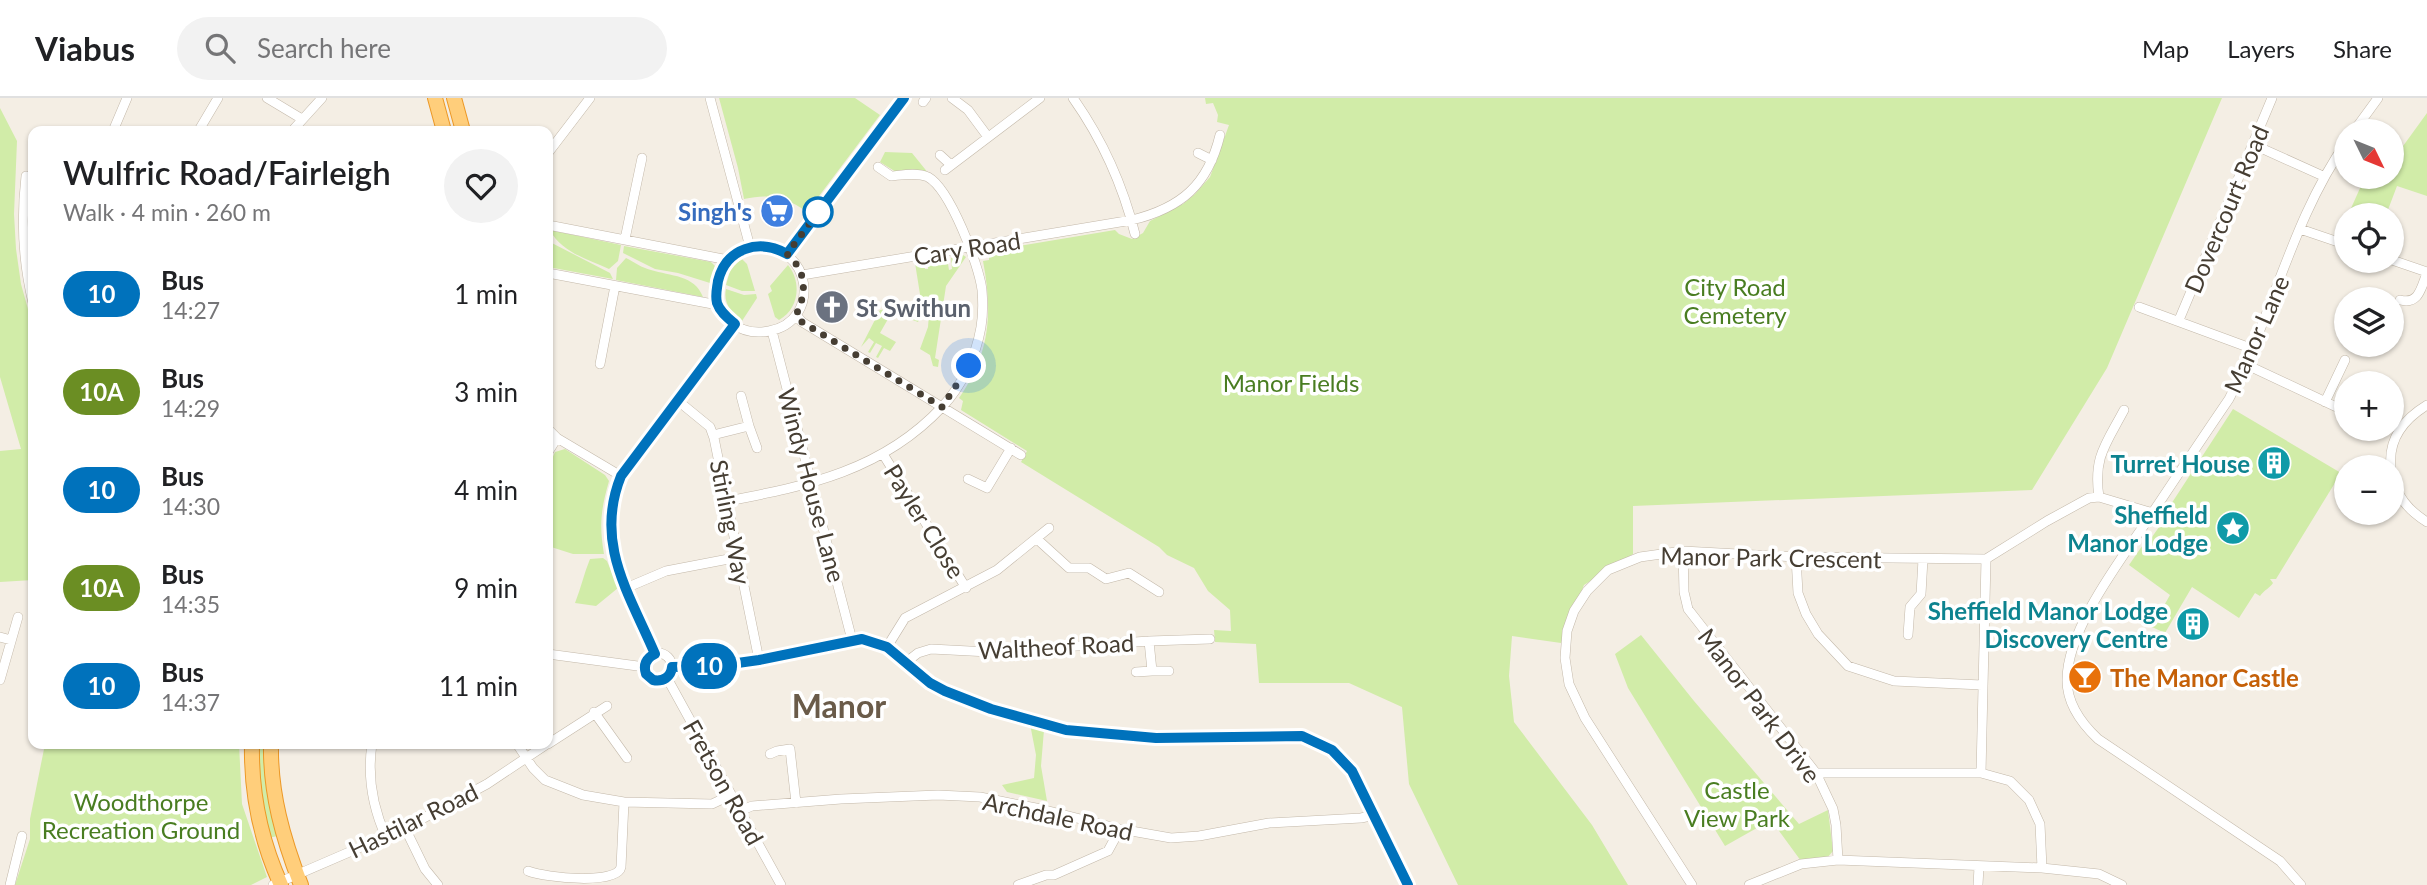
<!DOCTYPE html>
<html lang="en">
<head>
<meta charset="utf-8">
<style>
	:root { --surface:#fff; --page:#f2f2f2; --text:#202124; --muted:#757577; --line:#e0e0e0 }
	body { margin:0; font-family:Lato,sans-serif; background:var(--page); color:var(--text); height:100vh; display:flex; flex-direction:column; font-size:26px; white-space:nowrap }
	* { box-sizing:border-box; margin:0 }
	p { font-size:23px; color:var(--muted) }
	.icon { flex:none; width:38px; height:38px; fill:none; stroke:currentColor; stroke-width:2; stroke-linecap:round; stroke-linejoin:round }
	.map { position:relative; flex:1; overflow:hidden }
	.sheet { position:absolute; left:28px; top:28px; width:525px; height:623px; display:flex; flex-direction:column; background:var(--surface); border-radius:14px; box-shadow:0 2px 5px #0004 }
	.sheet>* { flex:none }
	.badge { padding:0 14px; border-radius:23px; font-size:24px; line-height:46px }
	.needle { width:46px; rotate:133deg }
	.buttons { position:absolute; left:2334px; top:21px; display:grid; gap:14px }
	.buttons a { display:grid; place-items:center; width:70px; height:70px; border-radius:50%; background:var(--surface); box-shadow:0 2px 5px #0004; font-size:35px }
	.you { position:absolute; width:35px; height:35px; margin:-18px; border:5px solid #fff; border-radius:50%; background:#1a73e8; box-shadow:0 0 0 10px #1a73e833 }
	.map>.badge { position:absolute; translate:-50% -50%; box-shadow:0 0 0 4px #fff }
	.round { display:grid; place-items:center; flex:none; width:74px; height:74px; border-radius:37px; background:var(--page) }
	.headline { display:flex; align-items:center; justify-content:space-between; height:119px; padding:0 35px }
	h1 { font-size:33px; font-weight:600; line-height:52px }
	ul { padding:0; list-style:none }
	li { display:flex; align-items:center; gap:21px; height:98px; padding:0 35px }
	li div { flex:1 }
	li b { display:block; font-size:26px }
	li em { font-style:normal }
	li .badge { min-width:77px; font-weight:700; text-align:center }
	header { display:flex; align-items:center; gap:42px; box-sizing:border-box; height:98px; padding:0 35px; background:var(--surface); border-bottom:2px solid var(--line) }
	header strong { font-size:33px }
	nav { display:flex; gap:38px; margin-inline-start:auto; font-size:24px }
	.search { width:490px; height:63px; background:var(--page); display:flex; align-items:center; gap:18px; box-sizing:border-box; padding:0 24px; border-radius:38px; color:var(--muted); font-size:26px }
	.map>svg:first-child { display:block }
	.green { fill:#d1eca8 }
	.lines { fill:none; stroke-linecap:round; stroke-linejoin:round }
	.minor-casing { stroke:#c3b8a9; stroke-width:10 }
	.trunk-casing { stroke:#ec9826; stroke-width:16 }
	.minor { stroke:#fff; stroke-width:9 }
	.trunk { stroke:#ffce7b; stroke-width:14 }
	.line-casing { stroke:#fff; stroke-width:16 }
	.line { stroke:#0072bc; stroke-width:10 }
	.walk { stroke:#463e33; stroke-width:7; stroke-dasharray:0 12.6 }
	.stop-dot { fill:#fff; stroke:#0072bc; stroke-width:3.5 }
	.labels { text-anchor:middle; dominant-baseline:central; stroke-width:7; stroke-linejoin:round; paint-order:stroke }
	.street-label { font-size:24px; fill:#463e33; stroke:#fff }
	.shop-label { font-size:24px; font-weight:bold; fill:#366cbe; stroke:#fff; text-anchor:end }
	.park-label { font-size:24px; fill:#497d21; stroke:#fff }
	.worship-label { font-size:24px; font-weight:bold; fill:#5b616d; stroke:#fff; text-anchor:start }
	.culture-label { font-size:24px; font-weight:bold; fill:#0d838f; stroke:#fff; text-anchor:end }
	.food-label { font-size:24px; font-weight:bold; fill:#c56008; stroke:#fff; text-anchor:start }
	.district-label { font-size:32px; font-weight:bold; fill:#6a5b49; stroke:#fff }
</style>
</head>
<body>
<header>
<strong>Viabus</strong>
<div class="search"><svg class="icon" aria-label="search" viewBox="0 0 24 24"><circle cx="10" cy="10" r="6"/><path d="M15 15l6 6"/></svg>Search here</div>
<nav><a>Map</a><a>Layers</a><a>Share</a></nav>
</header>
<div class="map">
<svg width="2427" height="787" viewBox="0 0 2427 787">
	<rect width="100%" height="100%" fill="#f4eee4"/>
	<path class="green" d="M719,0H855L880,17L807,114C784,98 771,96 744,101L738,70Z
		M1205,0H2222L2107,270L2032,392L1633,408V456L1584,487L1561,545L1512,538L1509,578L1514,624L1592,727L1628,787H1458L1409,686L1402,609L1349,585H1259L1256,546L1215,544L1214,532L1231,533L1230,512L1208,493L1194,470L1167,457L1159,449L1021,364L1027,353L961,312L963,303L959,300C990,256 993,215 983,163L989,162V153L1115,132L1119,136L1132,141L1143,135L1150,123L1183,106L1195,96L1210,79L1229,27L1217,24L1218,17L1213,5L1206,6Z
		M0,10L17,43L14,116L16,151L21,186L33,229V482L0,484V353L21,351L0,279Z
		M2427,15V98L2397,88L2386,117H2348L2365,79H2392V52L2398,55Z
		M885,54L912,55L929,76L896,74L880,64Z
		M550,132L621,147L618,163L609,171C587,161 561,154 550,132Z
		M548,143L610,175L613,181L548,169Z
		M624,148L711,164L715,168L710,185L678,175L655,171L623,155Z
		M963,157L966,159L946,188L935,260L939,262L938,269L933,268L930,257L920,251L928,229L929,216L921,217L918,224L910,221L912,217L923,215L915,165L923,164L925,171H928V163L947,160L949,172L952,171L951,160Z
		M626,160C634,164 642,170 651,172C670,178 695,177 703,199L616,182L617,170Z
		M742,161L747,166L755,193H742L726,187L731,169Z
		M788,167C802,184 799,211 779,222L775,219L768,196L772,193L770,188Z
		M726,191L744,197L756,196L757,200L742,223C731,215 723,205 726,191Z
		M891,211L904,218L902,221L888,213L885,219L888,221L880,235L896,244L890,253L884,250L878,260L876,259L882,248L876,245L870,255L868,254L874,244L869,240L861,249L880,212Z
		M2233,311L2341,375L2276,481H2270L2273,485C2270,490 2264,492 2260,498L2255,495L2239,520L2192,489L2165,535L2152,529L2170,497L2129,467L2149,438L2152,439L2164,422L2162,420Z
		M565,351L605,377L609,383C601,411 599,427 604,456H573L548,448V370L555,354Z
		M603,460L607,463L618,490L596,508L575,505C581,490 584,475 590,461Z
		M1641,537L1694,603L1799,726L1828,712L1833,753L1827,760L1801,763L1771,722L1725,748L1628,590L1615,556Z
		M1030,626L1044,632L1041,668L1047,703L1007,694L1002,687L1034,680L1036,657Z
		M45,646H239L242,706L267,779L251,787H15L30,741V721Z
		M257,646H267L278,738L268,740L259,683Z"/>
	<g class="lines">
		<g class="minor-casing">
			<path id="minor" d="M267,0L302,21
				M710,0L750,149
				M952,0L968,12L988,39
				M1073,0C1102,41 1123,88 1135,136
				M923,4L926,0
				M199,32L218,0
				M113,33L127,0
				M292,33L322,0
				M2354,33L2378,0
				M2252,46L2323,78
				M548,55L590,0
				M1198,55L1212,62
				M940,57L951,67
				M945,72L1040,0
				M26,78C21,121 23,164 33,205
				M548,127L728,162
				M2300,131L2347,147
				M625,141L642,60
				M754,148C812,144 823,223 769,233C710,244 696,161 754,148Z
				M787,156L904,0
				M2392,162L2427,174
				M548,175L718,207
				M802,177L1132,122C1181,110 1208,87 1220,37
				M2400,202C2419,207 2421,190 2427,175
				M2139,209L2253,251
				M796,217L802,224L1021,357
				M2179,222L2272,0
				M772,233L852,542
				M600,266L615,188
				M2247,267L2347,314
				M741,298L749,328
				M677,302L710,329L714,340L759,562
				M2325,304L2345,262
				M548,331L557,340L621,378
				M713,337L749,328L757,350
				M548,354L557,340
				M883,356L966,490
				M2391,369C2388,341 2404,321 2427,307
				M2392,376C2397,399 2408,412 2427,424
				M968,381L987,390L1011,350
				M2099,399C2093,359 2106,346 2124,312
				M727,403C808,388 883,372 942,309C962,288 976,258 981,229C983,217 983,204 982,192C979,167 950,91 928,79C917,74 902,77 891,78L878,69
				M2361,420L2369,415
				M1037,441L1069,470H1089L1106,481L1129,475L1159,494
				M1683,453L1684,494L1688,511L1816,675L1833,711L1836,727L1838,762
				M1796,459L1798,495L1806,516L1818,536L1848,568L1894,583L1982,587
				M626,490L666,473L739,459
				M1908,537L1910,509L1921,496L1923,461
				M0,539L11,542
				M1149,543L1152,573H1169
				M887,549L905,520L997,472L1049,430
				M644 569a14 14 0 1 1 28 0a14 14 0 1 1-28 0Z
				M548,556L645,569
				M655,556L616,464L611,445L610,421L613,399L627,368L735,226
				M905,565L918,555L931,551L989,554L1149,543L1210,541
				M672,569L716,567L759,562L862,541L876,544L887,549L930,585L945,592L991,611L1066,632L1156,640L1302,638L1318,643L1333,652L1352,673L1408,787
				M1136,574L1152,573
				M667,580L781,787
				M0,582L18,519
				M594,614L627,660
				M372,646C367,679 372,708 386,739
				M517,646L533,670L545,682L583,697L624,704L712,706L731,697
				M548,646L607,608
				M770,656L777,653L790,651L796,705
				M1816,675H1981L2010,683L2029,702L2040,726L2042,770
				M1981,675L1986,461
				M740,713L752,708L841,701L938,697L980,699L1041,711L1120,731L1171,740L1199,738L1269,725L1361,720L1375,717
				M405,730L425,771L438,787
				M528,773C547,780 617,787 621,769L624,704
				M10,787L22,738
				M273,787L405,730L487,686L547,646
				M1018,787L1046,777H1054L1108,753L1120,731
				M1692,787L1585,620L1569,586L1565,560L1567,533L1574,513L1587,493L1608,472L1640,459L1683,453L1796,459L1986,461L2047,423L2089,400L2099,399L2153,415
				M1749,787L1801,766L1838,762L2042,770L2099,776L2122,787
				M1978,787L1979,769
				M2301,787L2280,763L2098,641C2081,625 2067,606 2067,582C2067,530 2123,459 2151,417C2177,378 2203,339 2229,301C2273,217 2292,121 2347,43"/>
		</g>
		<g class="trunk-casing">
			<path id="trunk" d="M435,0L444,33
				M454,0L463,33
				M252,646C251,694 261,743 281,787
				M271,646C270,695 283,741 301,787"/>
		</g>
		<use href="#minor" class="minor"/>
		<use href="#trunk" class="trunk"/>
	</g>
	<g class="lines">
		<g class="line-casing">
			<path id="line" d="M904,0L787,156C759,140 726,150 718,183C717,191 715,197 717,205C720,214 728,220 735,226L621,378C594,445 629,495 655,556C646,560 643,567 646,576L653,582C663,584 671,579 672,569L716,568L759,562L862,541L887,549L930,585L945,593L991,611L1066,632L1156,640L1302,638L1332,652L1352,673L1408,787"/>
		</g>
		<use href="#line" class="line"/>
		<path class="walk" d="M818,114L821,110L787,156C807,173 807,195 796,217L802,224L942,309L969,268"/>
	</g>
	<defs>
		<g id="supermarket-disc" transform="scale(1.75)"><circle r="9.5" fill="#3f7fe0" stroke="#fff"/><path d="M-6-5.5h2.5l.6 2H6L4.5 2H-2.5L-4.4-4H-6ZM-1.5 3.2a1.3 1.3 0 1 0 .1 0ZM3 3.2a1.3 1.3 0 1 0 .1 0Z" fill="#fff"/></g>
		<g id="church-disc" transform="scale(1.75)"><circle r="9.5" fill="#6b7280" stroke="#fff"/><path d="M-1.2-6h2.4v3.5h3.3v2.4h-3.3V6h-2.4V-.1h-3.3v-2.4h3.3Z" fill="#fff"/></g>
		<g id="building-disc" transform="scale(1.75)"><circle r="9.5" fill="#0f9aa8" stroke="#fff"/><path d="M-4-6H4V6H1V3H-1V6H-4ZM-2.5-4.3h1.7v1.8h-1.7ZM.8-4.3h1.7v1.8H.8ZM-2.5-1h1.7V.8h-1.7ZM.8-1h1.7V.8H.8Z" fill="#fff"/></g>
		<g id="sight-disc" transform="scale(1.75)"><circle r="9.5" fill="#0f9aa8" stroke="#fff"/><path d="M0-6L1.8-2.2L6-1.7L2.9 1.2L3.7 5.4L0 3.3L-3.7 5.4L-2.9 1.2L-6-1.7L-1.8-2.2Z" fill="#fff"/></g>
		<g id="bar-disc" transform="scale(1.75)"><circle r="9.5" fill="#e8710a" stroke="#fff"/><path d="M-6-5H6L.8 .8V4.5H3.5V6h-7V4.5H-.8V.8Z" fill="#fff"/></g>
	</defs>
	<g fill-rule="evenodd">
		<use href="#supermarket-disc" x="777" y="113"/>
		<use href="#church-disc" x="832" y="209"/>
		<use href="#building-disc" x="2274" y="365"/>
		<use href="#sight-disc" x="2233" y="430"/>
		<use href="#building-disc" x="2193" y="526"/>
		<use href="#bar-disc" x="2085" y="579"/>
	</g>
	<circle class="stop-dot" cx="818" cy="114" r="14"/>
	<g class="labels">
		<g class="street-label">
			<text transform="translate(2226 111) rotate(-67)">Dovercourt Road</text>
			<text transform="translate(967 150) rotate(-9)">Cary Road</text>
			<text transform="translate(2256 236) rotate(-66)">Manor Lane</text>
			<text transform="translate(812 387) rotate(75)">Windy House Lane</text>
			<text transform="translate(925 423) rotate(58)">Payler Close</text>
			<text transform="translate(731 424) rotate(79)">Stirling Way</text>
			<text transform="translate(1771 459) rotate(1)">Manor Park Crescent</text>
			<text transform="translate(1056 548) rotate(-3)">Waltheof Road</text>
			<text transform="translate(1760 607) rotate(53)">Manor Park Drive</text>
			<text transform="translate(724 684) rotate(61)">Fretson Road</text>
			<text transform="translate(1058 718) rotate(12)">Archdale Road</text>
			<text transform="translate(413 722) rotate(-26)">Hastilar Road</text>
		</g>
		<g class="shop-label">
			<text x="752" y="113">Singh's</text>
		</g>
		<g class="park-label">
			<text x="1735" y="188">City Road<tspan x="1735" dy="28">Cemetery</tspan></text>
			<text x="1291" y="284">Manor Fields</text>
			<text x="1737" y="691">Castle<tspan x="1737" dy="28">View Park</tspan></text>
			<text x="141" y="703">Woodthorpe<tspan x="141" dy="28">Recreation Ground</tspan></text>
		</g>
		<g class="worship-label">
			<text x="856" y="209">St Swithun</text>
		</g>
		<g class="culture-label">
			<text x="2250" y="365">Turret House</text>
			<text x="2208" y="416">Sheffield<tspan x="2208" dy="28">Manor Lodge</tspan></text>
			<text x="2168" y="512">Sheffield Manor Lodge<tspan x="2168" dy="28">Discovery Centre</tspan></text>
		</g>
		<g class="food-label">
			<text x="2110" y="579">The Manor Castle</text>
		</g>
		<g class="district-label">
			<text x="839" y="607">Manor</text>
		</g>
	</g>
</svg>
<div class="buttons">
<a><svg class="needle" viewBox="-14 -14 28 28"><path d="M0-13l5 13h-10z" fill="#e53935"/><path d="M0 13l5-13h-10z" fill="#757577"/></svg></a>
<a><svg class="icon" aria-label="locate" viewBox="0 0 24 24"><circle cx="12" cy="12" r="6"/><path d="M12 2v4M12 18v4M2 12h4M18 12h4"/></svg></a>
<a><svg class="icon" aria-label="layers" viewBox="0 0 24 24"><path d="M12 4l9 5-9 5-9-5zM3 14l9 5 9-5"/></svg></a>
<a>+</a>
<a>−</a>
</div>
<div class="you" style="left:969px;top:268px"></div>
<b class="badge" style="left:709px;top:568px;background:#0072bc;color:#fff">10</b>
<section class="sheet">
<div class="headline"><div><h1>Wulfric Road/Fairleigh</h1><p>Walk · 4 min · 260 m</p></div><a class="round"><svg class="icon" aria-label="heart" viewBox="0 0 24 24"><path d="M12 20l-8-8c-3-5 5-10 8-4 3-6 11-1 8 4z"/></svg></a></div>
<ul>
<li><span class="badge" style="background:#0072bc;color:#fff">10</span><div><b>Bus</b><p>14:27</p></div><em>1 min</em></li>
<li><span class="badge" style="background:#6b8e23;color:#fff">10A</span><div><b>Bus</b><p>14:29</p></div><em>3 min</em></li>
<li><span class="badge" style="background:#0072bc;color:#fff">10</span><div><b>Bus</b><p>14:30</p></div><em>4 min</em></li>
<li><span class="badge" style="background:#6b8e23;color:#fff">10A</span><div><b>Bus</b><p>14:35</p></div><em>9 min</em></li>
<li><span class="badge" style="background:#0072bc;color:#fff">10</span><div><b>Bus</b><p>14:37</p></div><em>11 min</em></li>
</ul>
</section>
</div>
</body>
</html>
